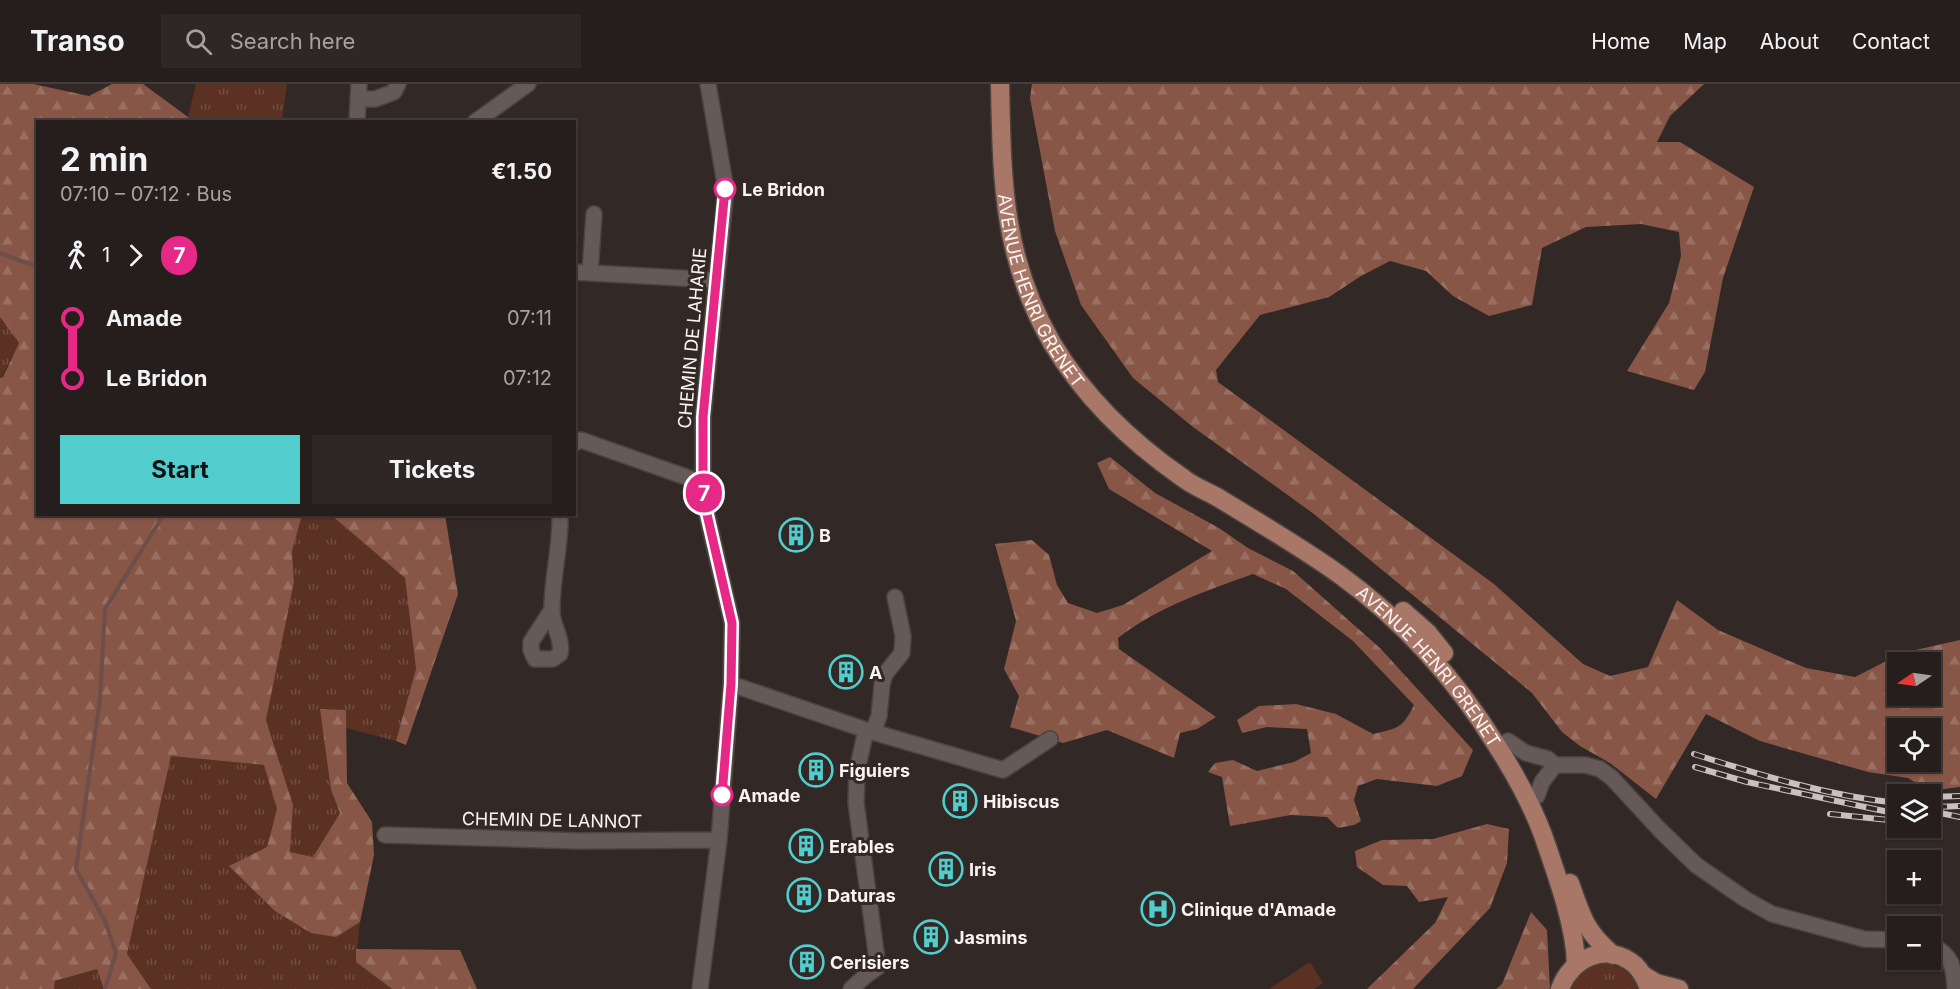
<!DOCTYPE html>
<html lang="en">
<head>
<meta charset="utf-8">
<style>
	:root { --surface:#261e1c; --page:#2e2725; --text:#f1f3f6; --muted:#a4a2a3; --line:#423c3b; --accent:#52cdce }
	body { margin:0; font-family:Inter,sans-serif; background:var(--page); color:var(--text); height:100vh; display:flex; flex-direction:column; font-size:22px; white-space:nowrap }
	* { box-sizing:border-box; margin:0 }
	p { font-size:20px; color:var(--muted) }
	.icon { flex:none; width:33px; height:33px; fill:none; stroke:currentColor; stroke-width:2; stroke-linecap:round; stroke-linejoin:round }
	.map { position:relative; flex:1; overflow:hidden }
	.panel { position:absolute; left:36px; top:36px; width:540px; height:396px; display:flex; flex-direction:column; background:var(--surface); border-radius:0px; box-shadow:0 2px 4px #0004,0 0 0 2px var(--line) }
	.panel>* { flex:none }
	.badge { padding:0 12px; border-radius:20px; font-size:21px; line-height:39px }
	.needle { width:39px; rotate:257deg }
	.controls { position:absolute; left:1887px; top:568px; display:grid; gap:12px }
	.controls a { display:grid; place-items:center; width:54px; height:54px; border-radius:0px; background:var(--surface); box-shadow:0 2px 4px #0004,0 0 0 2px var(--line); font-size:30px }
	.map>.badge { position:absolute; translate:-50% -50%; box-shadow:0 0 0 3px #fff }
	.legs { display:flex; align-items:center; gap:9px; height:66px; padding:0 24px; font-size:20px }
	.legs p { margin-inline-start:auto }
	.summary { display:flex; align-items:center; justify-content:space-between; height:102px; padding:0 24px }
	h1 { font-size:33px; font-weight:700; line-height:45px }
	.button { display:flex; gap:12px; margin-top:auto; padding:12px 24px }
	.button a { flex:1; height:69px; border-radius:0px; background:var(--accent); color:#111; font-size:24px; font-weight:700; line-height:69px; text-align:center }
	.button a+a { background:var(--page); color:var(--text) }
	ul { padding:0 24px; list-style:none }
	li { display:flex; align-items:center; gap:21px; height:60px; font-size:22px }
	li i { display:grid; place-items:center; width:9px; height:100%; margin:0 8px; background:currentColor }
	li i::after { content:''; width:15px; height:15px; margin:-8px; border:4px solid; border-radius:50%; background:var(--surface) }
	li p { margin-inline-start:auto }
	li:first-child i { background:linear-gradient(#0000 50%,currentColor 0) }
	li:last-child i { background:linear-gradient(currentColor 50%,#0000 0) }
	header { display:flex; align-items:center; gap:36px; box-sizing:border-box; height:84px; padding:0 30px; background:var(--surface); border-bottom:2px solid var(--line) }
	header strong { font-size:28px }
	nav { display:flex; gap:33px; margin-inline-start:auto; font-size:21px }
	.search { width:420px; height:54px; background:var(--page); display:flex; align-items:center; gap:15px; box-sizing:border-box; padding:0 21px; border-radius:0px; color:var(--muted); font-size:22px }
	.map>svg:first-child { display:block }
	.grass { fill:url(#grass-tufts) }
	.forest { fill:url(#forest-firs); fill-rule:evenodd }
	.park { fill:#5b3123 }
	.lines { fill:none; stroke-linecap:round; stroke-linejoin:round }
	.stream { stroke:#6d4e48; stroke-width:4 }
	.minor-casing { stroke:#4a4340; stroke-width:18 }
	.primary-casing { stroke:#4a4340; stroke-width:21 }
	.minor { stroke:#655a57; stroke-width:15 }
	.primary { stroke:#a97767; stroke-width:18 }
	.rail-casing { stroke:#c9c1bf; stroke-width:6 }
	.rail { stroke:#322825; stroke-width:4; stroke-dasharray:11; stroke-linecap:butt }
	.line-1-casing { stroke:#fff; stroke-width:14 }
	.line-1 { stroke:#e62987; stroke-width:9 }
	.stop-1-dot { fill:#fff; stroke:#e62987; stroke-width:3 }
	.labels { text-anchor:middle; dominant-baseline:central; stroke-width:6; stroke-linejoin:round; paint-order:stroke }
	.stop-label { font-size:18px; font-weight:bold; fill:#faf3f1; stroke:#322825; text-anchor:start }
	.street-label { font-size:18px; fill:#faf3f1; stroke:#322825 }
	.poi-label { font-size:18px; font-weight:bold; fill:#faf3f1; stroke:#322825; text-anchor:start }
</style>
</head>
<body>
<header>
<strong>Transo</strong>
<div class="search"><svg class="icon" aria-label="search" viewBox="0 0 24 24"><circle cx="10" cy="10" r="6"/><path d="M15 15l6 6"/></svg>Search here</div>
<nav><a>Home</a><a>Map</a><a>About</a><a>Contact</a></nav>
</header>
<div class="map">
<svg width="1960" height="905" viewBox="0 0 1960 905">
	<defs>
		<pattern id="grass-tufts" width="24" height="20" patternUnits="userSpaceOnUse" patternTransform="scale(1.5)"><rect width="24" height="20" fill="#5b3123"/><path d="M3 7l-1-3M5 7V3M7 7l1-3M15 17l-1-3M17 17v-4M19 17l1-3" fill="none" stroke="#734f43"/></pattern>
		<pattern id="forest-firs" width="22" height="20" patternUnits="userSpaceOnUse" patternTransform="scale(1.5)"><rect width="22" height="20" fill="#875647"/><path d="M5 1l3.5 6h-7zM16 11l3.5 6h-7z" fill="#996f62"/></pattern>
	</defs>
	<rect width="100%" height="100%" fill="#322825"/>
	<path class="grass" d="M196,0H287L282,37L190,38L188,33Z
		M0,233L19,259L2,293L0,294Z
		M302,431H331L405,494L416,585L396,657L346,644V626L331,706L340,729L313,773L290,768L293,721L266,636L294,498L292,467Z
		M171,672L264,681L277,725L267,763L230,782L336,852L360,838L356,878L392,905H151L127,870Z
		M1603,879C1621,882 1632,888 1639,905H1568C1580,888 1583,883 1603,879Z
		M98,884L104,905H54L55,898Z"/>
	<path class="forest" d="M0,0H33L89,12L112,0H143L188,33L190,37L38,38V430L302,431L292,467L294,498L266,636L293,721L290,768L313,773L340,729L331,706L320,625L346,626L347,699L372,738L374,771L360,838L336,853L311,849L275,827L229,782L267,763L277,725L264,681L171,672L127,870L151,905H104L97,885L55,897L54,905H0V294L3,293L19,259L0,233Z
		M1032,0H1704L1670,32L1657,58H1680L1754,103L1723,194L1705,288L1694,306L1627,287L1669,219L1681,172L1679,148L1641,140L1586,143L1542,164L1532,221L1489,232L1453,212L1426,187L1390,177L1361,192L1329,213L1260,231L1216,286L1218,298L1494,500L1583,580L1610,592L1648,583L1677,516L1718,546L1806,584L1855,593L1902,569L1960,556V703L1929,707L1908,694L1868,688L1760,657L1706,630L1656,715L1610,679L1580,662L1562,648L1532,609L1314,430L1193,343L1133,294L1081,221L1055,147L1030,14ZM1898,579H1930V612H1898ZM1898,645H1930V678H1898Z
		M1110,373L1155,409L1219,444L1248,464L1293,487L1380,564L1473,666L1462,692L1437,702L1377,695L1358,702L1354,716L1361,737L1354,741L1338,744L1327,733L1291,731L1230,742L1222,693L1208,688L1215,679L1233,676L1257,687L1294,678L1311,669L1307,645L1267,643L1242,649L1237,636L1259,622L1296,620L1336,630L1373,650C1398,644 1402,645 1414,621L1353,557L1286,505L1253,490C1206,507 1158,523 1118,554L1119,565L1216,633L1197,645L1180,649L1174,674L1107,646L1063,659L1010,643L1019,612L1004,585L1016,537L995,460L1032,456L1049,471L1057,501L1068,519L1097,529L1123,521L1212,467L1109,405L1097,379Z
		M331,431H445L458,510L406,661L396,657L416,585L405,494Z
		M1487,740L1509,745L1507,779L1490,824L1413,905H1367L1435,839L1448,813L1419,818L1407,802L1383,801L1357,783L1355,767L1382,756L1433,755Z
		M1531,828L1547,846L1550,905H1496L1502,900Z
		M356,865L460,866L477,905H392L356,878Z"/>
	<path class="park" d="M1310,878L1323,899L1314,905H1269Z"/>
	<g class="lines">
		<path class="stream" d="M0,169L38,183
			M105,905L116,869L105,837L76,785L100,615L105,525L164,430"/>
		<g class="minor-casing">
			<path id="minor" d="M358,15H375L394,8L398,0
				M357,38L359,0
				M475,38L528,0
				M574,188L716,196
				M590,189L594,130
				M574,359L581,356L703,399
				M551,527L531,558V566L535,575H553L560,570C563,552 551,541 552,525C552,493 561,462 560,430
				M731,600L866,646L1003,686L1050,655
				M873,648L879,632L882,601L885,590L902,569L903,552L895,513
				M1508,657L1526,669L1548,675L1555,681H1585L1600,685L1612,694L1660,746L1696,781L1745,815L1772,830L1864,855L1898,856
				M1537,712L1542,698L1555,681
				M385,751L580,757L719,756
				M1930,860C1952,871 1954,882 1955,905
				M700,905L719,756L731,600L732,539L706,426L703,399V332L725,115V100L708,0
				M851,905L864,893L878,883L856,719L857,687L866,646"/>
		</g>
		<g class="primary-casing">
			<g id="primary">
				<path id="s1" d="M1000,0C1002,95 1002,173 1052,259C1085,314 1131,358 1183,394C1193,402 1206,407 1217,413C1258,438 1301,463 1340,491C1405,538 1455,594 1497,662C1515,690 1531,719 1543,751C1556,789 1575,840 1576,880"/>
				<path d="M1403,527L1428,549L1444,569"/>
				<path d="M1570,799C1582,833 1585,847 1613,871"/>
				<path d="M1643,891L1656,899L1679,905"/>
				<path d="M1560,905C1571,874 1607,857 1635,881C1642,888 1646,896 1649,905"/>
			</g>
		</g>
		<use href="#minor" class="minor"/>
		<use href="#primary" class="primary"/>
		<g class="rail-casing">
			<path id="rail" d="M1694,670C1760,691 1828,712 1898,719
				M1695,683L1747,698L1898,730
				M1930,713L1960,712
				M1936,723L1960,722
				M1930,727L1960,733
				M1830,730L1889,736"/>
		</g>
		<use href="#rail" class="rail"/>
	</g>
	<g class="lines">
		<g class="line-1-casing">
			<path id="line-1" d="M722,711L731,600L732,539L706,426L703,399V333L725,105"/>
		</g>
		<use href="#line-1" class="line-1"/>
	</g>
	<defs>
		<g id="building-ring" transform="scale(1.725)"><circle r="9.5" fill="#322825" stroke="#52cdce" stroke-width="1.5"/><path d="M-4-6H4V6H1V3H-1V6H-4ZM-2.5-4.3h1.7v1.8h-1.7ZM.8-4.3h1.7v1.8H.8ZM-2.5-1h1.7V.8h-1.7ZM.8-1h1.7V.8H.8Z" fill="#52cdce"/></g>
		<g id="hospital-ring" transform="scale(1.725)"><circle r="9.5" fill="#322825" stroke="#52cdce" stroke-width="1.5"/><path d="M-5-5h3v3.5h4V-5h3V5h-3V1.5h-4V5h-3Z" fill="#52cdce"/></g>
	</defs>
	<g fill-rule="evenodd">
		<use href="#building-ring" x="796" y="451"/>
		<use href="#building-ring" x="846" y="588"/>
		<use href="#building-ring" x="816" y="686"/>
		<use href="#building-ring" x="960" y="717"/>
		<use href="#building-ring" x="806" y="762"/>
		<use href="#building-ring" x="946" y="785"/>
		<use href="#building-ring" x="804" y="811"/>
		<use href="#hospital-ring" x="1158" y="825"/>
		<use href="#building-ring" x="931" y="853"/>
		<use href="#building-ring" x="807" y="878"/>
	</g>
	<g class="stop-1-dot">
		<circle cx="725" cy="105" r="10"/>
		<circle cx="722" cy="711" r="10"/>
	</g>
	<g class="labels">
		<g class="stop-label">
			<text x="742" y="105">Le Bridon</text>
			<text x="738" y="711">Amade</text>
		</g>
		<g class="street-label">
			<text stroke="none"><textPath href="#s1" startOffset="214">AVENUE HENRI GRENET</textPath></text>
			<text transform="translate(692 254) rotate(-85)">CHEMIN DE LAHARIE</text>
			<text stroke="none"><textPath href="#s1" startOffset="770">AVENUE HENRI GRENET</textPath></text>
			<text transform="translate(552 736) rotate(1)">CHEMIN DE LANNOT</text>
		</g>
		<g class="poi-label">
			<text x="819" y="451">B</text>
			<text x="869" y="588">A</text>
			<text x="839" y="686">Figuiers</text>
			<text x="983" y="717">Hibiscus</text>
			<text x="829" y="762">Erables</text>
			<text x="969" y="785">Iris</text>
			<text x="827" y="811">Daturas</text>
			<text x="1181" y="825">Clinique d'Amade</text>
			<text x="954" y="853">Jasmins</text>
			<text x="830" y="878">Cerisiers</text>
		</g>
	</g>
</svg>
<div class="controls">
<a><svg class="needle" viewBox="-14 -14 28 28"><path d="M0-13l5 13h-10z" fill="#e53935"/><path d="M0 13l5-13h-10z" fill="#a4a2a3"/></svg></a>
<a><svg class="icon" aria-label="locate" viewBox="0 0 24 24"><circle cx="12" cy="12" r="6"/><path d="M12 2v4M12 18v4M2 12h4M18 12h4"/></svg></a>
<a><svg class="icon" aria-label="layers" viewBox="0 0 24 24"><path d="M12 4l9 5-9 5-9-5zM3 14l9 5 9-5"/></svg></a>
<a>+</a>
<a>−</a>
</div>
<b class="badge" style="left:704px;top:409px;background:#e62987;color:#fff">7</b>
<section class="panel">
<div class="summary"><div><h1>2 min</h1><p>07:10 – 07:12 · Bus</p></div><b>€1.50</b></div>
<div class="legs"><svg class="icon" aria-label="walk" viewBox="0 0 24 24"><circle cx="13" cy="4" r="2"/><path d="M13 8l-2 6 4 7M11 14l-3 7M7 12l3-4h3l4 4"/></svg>1<svg class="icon" aria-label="forward" viewBox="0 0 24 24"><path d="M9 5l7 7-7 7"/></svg><b class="badge" style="background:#e62987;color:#fff">7</b></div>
<ul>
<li><i style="color:#e62987"></i><b>Amade</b><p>07:11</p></li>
<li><i style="color:#e62987"></i><b>Le Bridon</b><p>07:12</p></li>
</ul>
<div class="button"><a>Start</a><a>Tickets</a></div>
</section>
</div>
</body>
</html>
